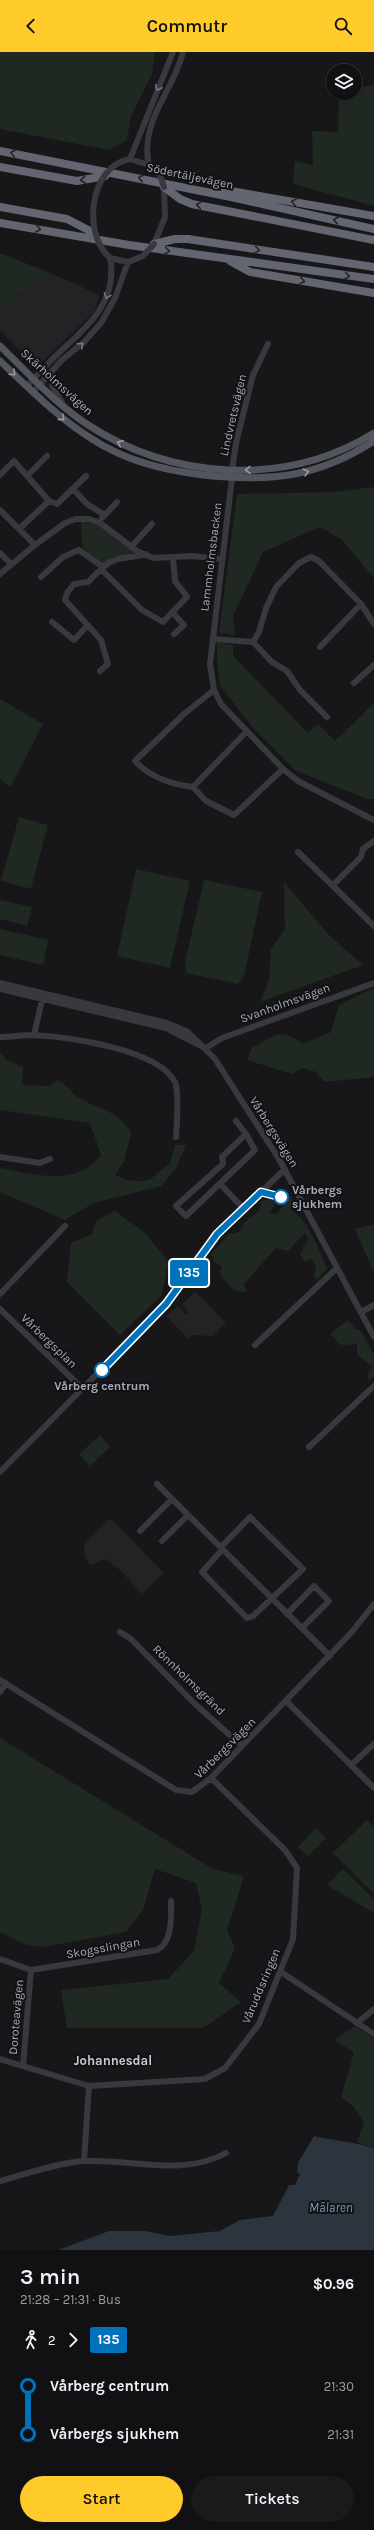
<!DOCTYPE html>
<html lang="en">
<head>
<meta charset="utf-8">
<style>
	:root { --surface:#111113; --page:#1a1a1c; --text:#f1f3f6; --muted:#9c9da0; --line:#303133; --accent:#fecb2b }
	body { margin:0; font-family:Karla,sans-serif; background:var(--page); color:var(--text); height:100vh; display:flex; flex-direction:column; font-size:15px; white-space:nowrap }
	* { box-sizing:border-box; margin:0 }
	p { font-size:13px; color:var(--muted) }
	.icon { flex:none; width:22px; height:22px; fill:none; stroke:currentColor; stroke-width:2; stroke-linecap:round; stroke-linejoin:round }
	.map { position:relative; height:2198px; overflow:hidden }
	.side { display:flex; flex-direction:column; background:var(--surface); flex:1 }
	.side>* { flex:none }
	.badge { padding:0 8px; border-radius:3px; font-size:14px; line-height:26px }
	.controls { position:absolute; left:326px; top:12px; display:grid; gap:8px }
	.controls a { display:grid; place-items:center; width:36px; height:36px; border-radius:50%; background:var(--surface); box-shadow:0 1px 3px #0004,0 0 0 1px var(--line); font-size:20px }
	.map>.badge { position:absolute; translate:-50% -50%; box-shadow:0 0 0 2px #fff }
	.legs { display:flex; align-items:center; gap:6px; height:44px; padding:0 20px; font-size:13px }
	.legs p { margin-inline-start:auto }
	.head { display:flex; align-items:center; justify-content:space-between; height:68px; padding:0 20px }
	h1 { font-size:22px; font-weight:600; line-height:30px }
	.action { display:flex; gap:8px; margin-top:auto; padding:8px 20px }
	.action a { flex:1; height:46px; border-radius:24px; background:var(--accent); color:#111; font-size:16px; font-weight:600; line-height:46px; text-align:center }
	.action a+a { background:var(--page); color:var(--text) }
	ul { padding:0 20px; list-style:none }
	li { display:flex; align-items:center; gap:14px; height:48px; font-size:15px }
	li i { display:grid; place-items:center; width:6px; height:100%; margin:0 5px; background:currentColor }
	li i::after { content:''; width:10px; height:10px; margin:-5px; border:3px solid; border-radius:50%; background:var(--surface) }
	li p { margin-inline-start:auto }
	li:first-child i { background:linear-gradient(#0000 50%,currentColor 0) }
	li:last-child i { background:linear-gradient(currentColor 50%,#0000 0) }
	header { display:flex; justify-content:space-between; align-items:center; height:52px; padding:0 20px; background:var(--accent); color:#111; font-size:18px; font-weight:600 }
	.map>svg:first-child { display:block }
	.built { fill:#232326 }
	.green { fill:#1f2821 }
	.water { fill:#2c343e }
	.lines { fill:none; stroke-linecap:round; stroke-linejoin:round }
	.minor { stroke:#38383f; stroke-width:6 }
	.major { stroke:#53555e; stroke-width:7 }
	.highway { stroke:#636570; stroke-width:8 }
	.minor-bridge { stroke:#38383f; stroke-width:6 }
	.oneway { stroke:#767883 }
	.oneway2 { stroke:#222326 }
	.oneway3 { stroke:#979ba8 }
	.line-1-casing { stroke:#fff; stroke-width:9 }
	.line-1 { stroke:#0072bc; stroke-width:6 }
	.stop-1-dot { fill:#fff; stroke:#0072bc; stroke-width:2 }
	.labels { text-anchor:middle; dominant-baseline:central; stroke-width:4; stroke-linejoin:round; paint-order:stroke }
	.street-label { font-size:12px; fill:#a8acba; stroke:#121214 }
	.stop-label { font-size:12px; font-weight:bold; fill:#a8acba; stroke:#121214; text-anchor:start }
	.neighbourhood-label { font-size:13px; font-weight:bold; fill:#caccd6; stroke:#121214 }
	.water-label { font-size:13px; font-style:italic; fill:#7d96b7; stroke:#121214 }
</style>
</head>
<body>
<header><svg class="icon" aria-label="back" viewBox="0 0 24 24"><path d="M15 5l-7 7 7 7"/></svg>Commutr<svg class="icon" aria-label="search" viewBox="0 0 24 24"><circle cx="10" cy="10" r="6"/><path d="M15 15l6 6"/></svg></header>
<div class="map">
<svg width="374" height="2198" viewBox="0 0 374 2198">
	<rect width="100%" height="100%" fill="#171719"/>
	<path class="built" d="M48,220L100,243L94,260L37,315L0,279V258Z
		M195,1239L226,1271L213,1284L193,1283L188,1286L166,1264L178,1254L186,1263L189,1260L182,1253Z
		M109,1467L113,1469L164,1521L142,1542L120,1518L105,1507L90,1513L85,1505L84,1492Z"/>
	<path class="green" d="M0,0H155L152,22L131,64L127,88L109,98L0,77Z
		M374,33V154L293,132L295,109L313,113L312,79L338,80L339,41H355V36Z
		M0,201L48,220L0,258Z
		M374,435V526L342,488L320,475L263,500L233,564L235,583L219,581L237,442L334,440Z
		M81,469L98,473L136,503L115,504L103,512C79,497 82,495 81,469Z
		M217,590L233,593V604L308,681L318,672L335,689L374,651V747H367L296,719L254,677L220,634L217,609Z
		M0,647L43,672L10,736L0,726Z
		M19,765L48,773L31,837L1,829Z
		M136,817L190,829L170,916L117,904Z
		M204,828L262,840L244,924L238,932L186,921L185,910Z
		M284,830L327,881L363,913L260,950L269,928L271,897L285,877Z
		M0,848L32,855L27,874L0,867Z
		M0,877L48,888L43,913L0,903Z
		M374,936V1025L324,1030L316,1020L302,1016L292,1022L247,1008L252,996C276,983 279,975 303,992L331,980L339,953Z
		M0,1001L7,1008L23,1015L22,1033L50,1034L57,1028C68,1033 73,1043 81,1047C101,1058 119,1059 131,1081L124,1109L115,1123C127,1129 139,1132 152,1126C158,1122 163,1115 170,1112L175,1093H186L176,1116L161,1134L94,1151L65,1168L0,1140V1116C35,1122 75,1136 101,1103L90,1071L0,1058Z
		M291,1143L293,1150L290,1157C310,1170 317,1195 327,1216L317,1228L314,1224L316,1215L312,1207L305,1210L300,1203L308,1187L305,1181L288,1199L276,1196L244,1232L247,1240L234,1239L220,1222L222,1215L214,1209L211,1202L229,1182L239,1180L244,1171L260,1158L261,1149L273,1146L274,1155L269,1160L276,1163Z
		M115,1159L144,1180L169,1210L161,1244L120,1283L67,1230L71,1191L92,1182L97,1168Z
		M374,1172V1221L355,1177Z
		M348,1268L356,1278H360L374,1302V1325L369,1328L367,1324L372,1315L357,1302V1292L341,1293L330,1282Z
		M100,1383L110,1395L90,1414L79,1402Z
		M0,1686L213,1817L244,1824L227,1879L235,1896L219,1931L241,1950L203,1976H67L61,1938L168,1927L194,1899L202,1858L196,1831L155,1817L143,1858L126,1880L42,1895L24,1892L0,1880Z
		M367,1768L374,1775V1842L333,1801Z
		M316,1776L326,1786L308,1804L298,1795Z
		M343,1817L374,1847V1861L327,1833Z
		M355,1974L374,1987V2097L357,2090L364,2071L354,2055L341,2045L354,2000L334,1988Z"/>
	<path class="water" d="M314,2084C335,2089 355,2089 374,2097V2198H58L109,2179H145L170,2184L220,2179L240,2168L273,2164L289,2133H295L300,2122L297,2120L298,2111Z"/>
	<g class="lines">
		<path class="minor" d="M149,113L130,107L173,0
			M149,113C139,70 173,40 183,0
			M154,192L165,165L164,135
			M52,319V334L62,350
			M27,334C39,321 51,308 64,296C91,272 118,246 110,206
			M34,339L62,308L84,290L101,271L115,246L128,210L110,206
			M232,418L236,391L253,323L268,292
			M0,423L14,409L49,449L57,452L86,424
			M28,423L47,404
			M232,426L210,612L214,638L221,652L283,717L298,729L374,768
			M73,437L87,452L103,462
			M0,458L35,493
			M102,466L117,450
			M19,477L49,449
			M131,495L152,472
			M0,501L11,512
			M101,517L142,558L163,570L187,545L175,529L173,506
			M0,522L35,493L65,471L76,467H89L100,471L137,499L153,506L192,504L221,507
			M41,525L63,505L79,498L103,515C120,502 128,508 146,502
			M172,560L184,573L174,582
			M52,570L74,588L88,573
			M213,587L253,590L259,580L266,556L276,535L299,511L311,505L319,509L361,552L374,572
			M253,590L272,610L287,619L300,638L327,665
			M320,595L361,552
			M100,619L108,612L101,588L65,548L67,541L74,532L88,530L103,515
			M354,631L374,613
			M214,638L184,662L135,709C151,726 171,732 193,735L206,749L234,763L283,717
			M193,735L246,680
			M298,800L374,874
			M334,832L361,805L363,797L374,789
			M0,931L167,971L188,980L215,1007L279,1107L374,1285
			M0,937L166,976L203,995
			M34,983L43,944
			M0,985C11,985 23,983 34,983C68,985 158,997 175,1030C179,1039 177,1074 176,1085
			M206,996L222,986L374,931
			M236,1069L246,1082
			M246,1082L255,1098L186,1164L176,1154L223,1112L222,1105Z
			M0,1105L40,1111L50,1107
			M221,1133L243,1156
			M0,1242L65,1174
			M0,1257L83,1337
			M361,1260L374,1253
			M255,1293L337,1216
			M309,1395L374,1334
			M0,1420L166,1252L217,1182L285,1117
			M157,1432L330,1604
			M250,1465L303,1517L253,1564L247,1566L202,1520L222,1498V1494Z
			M140,1479L172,1447
			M162,1489L188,1463
			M287,1562L314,1534L329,1549L302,1576
			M120,1580L131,1587L195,1652L242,1694
			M0,1628L176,1738L192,1740L211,1726L351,1581L374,1552
			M0,1640L6,1631
			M286,1649L374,1736
			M351,1713L374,1692
			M0,1907L31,1918L157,1898C173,1891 171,1864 171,1849
			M281,1920L374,1982
			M357,1971L374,1957
			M0,2007L89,2034L205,2027L225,2016L259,1972L293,1887L297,1816L285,1798L211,1726
			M23,2014L31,1918
			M84,2109L89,2034
			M0,2129C23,2123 64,2109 86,2109C133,2107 183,2125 226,2101"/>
		<path class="major" d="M0,294C27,320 54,350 85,371C171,428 285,436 374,381
			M0,309C29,336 58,366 92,387C126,409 163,418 203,423C270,430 316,426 374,389"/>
		<path class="highway" d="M0,99L231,145L374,177
			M0,115L77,129L105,124
			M164,135L180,147L192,152L374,188
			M225,138L374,164
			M0,155L67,167L94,181
			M0,171L129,193L374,227
			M154,192L175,187H188L374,215
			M230,209L250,220L374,241"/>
		<path class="minor-bridge" d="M149,113L160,123L164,135
			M110,206C82,182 89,114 130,107
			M128,210L143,204L154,192"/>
	</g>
	<defs><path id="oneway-chevron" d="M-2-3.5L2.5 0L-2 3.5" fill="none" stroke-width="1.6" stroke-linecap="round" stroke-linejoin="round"/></defs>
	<g class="oneway">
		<use href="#oneway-chevron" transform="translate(158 36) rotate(115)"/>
		<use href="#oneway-chevron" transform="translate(107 244) rotate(111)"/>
		<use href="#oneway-chevron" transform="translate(81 293) rotate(-42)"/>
	</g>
	<g class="oneway2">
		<use href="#oneway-chevron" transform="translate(13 101) rotate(-170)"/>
		<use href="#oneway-chevron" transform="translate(141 126) rotate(-168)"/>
		<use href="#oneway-chevron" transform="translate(83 128) rotate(174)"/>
		<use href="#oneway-chevron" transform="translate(294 150) rotate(-170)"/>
		<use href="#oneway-chevron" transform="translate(199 153) rotate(-170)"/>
		<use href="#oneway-chevron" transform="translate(336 168) rotate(-167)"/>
		<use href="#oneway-chevron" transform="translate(38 177) rotate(10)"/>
		<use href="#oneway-chevron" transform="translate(257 198) rotate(9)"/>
		<use href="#oneway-chevron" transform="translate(167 199) rotate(9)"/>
		<use href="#oneway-chevron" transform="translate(347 224) rotate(8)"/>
		<use href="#oneway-chevron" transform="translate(302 229) rotate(10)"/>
	</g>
	<g class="oneway3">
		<use href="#oneway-chevron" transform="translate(13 321) rotate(43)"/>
		<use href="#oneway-chevron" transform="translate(62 366) rotate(41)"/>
		<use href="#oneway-chevron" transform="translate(120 391) rotate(-154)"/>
		<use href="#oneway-chevron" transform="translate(248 418) rotate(178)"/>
		<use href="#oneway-chevron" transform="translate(306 420) rotate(-16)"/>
	</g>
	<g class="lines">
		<g class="line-1-casing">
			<path id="line-1" d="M102,1318L166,1252L217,1182L261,1140L281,1145"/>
		</g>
		<use href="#line-1" class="line-1"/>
	</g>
	<g class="stop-1-dot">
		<circle cx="281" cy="1145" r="7"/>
		<circle cx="102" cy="1318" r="7"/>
	</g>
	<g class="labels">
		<g class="street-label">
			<text transform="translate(190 124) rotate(12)">Södertäljevägen</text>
			<text transform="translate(57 330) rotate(42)">Skärholmsvägen</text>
			<text transform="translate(233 363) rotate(-77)">Lindvretsvägen</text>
			<text transform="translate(211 505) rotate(-83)">Lammholmsbacken</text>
			<text transform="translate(285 951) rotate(-20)">Svanholmsvägen</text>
			<text transform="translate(274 1080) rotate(58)">Vårbergsvägen</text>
			<text transform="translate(49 1289) rotate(44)">Vårbergsplan</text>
			<text transform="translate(189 1628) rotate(44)">Rönnholmsgränd</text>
			<text transform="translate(225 1696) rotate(-45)">Vårbergsvägen</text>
			<text transform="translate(103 1896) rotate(-10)">Skogsslingan</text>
			<text transform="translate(261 1934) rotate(-67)">Våruddsringen</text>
			<text transform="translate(16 1965) rotate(-85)">Doroteavägen</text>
		</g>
		<g class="stop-label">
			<text x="292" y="1138">Vårbergs<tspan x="292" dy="14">sjukhem</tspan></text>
			<text x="102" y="1334" text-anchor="middle">Vårberg centrum</text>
		</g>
		<g class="neighbourhood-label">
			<text x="113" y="2008">Johannesdal</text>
		</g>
		<g class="water-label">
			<text x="331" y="2155">Mälaren</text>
		</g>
	</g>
</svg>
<div class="controls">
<a><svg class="icon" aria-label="layers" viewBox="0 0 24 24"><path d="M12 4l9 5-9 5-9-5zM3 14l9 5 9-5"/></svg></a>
</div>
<b class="badge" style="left:189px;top:1221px;background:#0072bc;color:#fff">135</b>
</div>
<section class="side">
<div class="head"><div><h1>3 min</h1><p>21:28 – 21:31 · Bus</p></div><b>$0.96</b></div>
<div class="legs"><svg class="icon" aria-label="walk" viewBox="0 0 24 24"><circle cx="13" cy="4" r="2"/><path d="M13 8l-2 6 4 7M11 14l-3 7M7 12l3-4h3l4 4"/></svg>2<svg class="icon" aria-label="forward" viewBox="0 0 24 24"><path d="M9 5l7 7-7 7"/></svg><b class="badge" style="background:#0072bc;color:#fff">135</b></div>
<ul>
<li><i style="color:#0072bc"></i><b>Vårberg centrum</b><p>21:30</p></li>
<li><i style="color:#0072bc"></i><b>Vårbergs sjukhem</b><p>21:31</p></li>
</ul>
<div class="action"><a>Start</a><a>Tickets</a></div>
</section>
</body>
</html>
